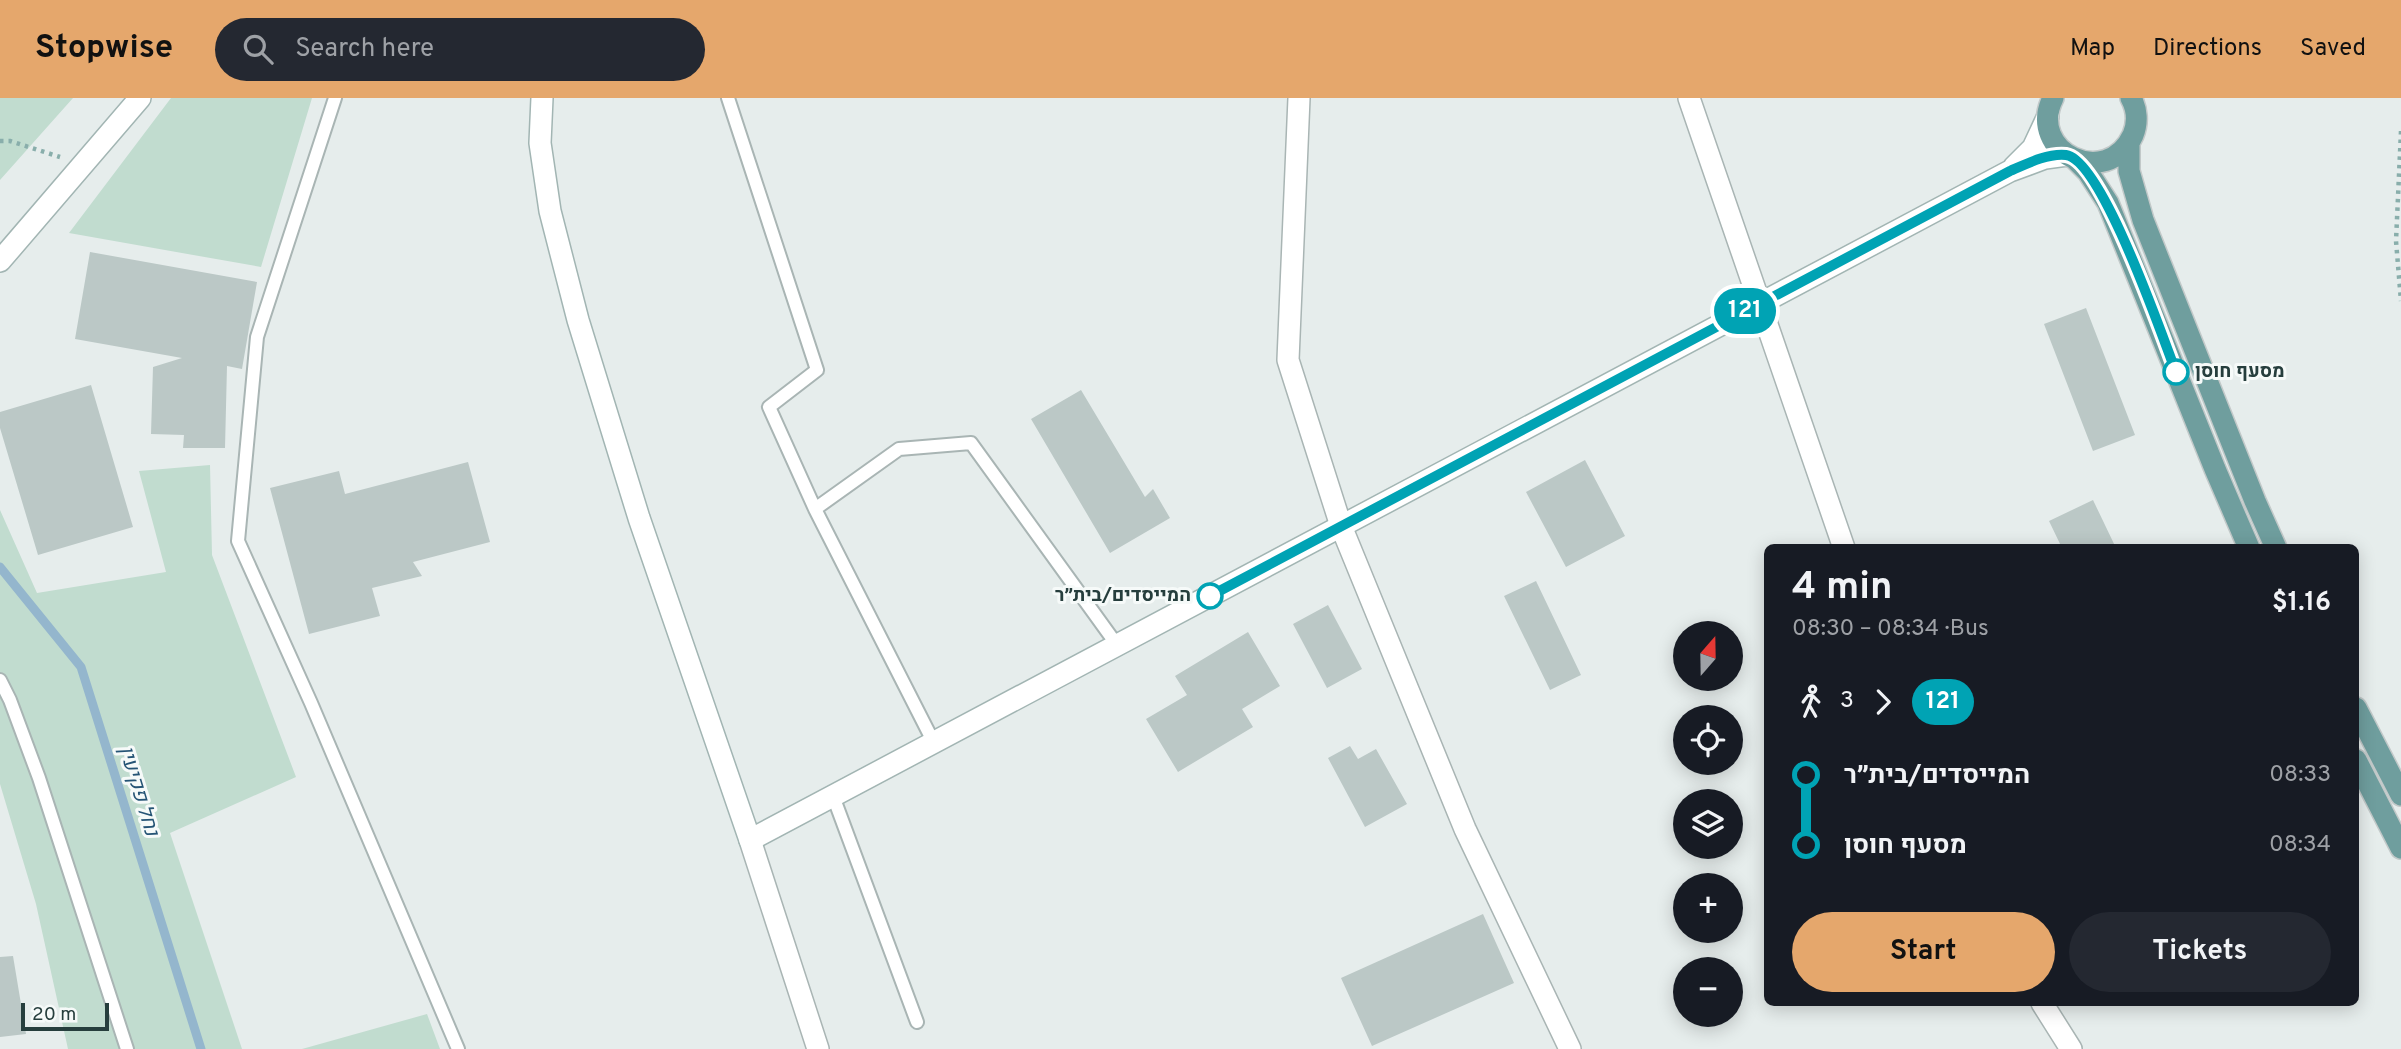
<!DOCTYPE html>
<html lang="en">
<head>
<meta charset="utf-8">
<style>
	:root { --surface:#171b24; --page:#242831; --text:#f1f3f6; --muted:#9ea1a6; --accent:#e5a76c }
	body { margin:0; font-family:Overpass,Heebo,sans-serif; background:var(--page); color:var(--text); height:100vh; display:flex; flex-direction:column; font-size:26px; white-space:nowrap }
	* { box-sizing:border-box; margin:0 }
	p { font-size:23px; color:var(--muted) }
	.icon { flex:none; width:38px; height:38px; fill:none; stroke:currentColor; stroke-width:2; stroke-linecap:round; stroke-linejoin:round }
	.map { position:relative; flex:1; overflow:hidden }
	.panel { position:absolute; left:1764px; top:446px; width:595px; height:462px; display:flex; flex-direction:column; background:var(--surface); border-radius:10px; box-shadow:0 4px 18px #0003 }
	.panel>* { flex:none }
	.badge { padding:0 14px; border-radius:23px; font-size:24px; line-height:46px }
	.needle { width:46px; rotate:20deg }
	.buttons { position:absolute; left:1673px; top:523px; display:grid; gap:14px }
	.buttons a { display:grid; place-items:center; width:70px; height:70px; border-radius:50%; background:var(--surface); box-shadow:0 4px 18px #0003; font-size:35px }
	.scale { position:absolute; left:21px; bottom:18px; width:88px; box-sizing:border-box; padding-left:7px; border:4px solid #263e3d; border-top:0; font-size:19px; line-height:24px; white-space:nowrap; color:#263e3d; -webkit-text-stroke:5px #f6faf9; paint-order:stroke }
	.map>.badge { position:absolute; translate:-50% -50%; box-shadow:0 0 0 4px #fff }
	.legs { display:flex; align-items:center; gap:10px; height:77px; padding:0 28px; font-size:23px }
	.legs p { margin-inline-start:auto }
	.head { display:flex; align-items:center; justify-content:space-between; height:119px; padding:0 28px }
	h1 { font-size:38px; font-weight:700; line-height:52px }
	.primary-button { display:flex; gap:14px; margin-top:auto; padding:14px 28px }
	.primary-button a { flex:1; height:80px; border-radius:42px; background:var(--accent); color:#111; font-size:28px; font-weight:700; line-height:80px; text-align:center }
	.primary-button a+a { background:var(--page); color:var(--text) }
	ul { padding:0 28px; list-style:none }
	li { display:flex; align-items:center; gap:24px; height:70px; font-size:26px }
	li i { display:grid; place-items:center; width:10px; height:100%; margin:0 9px; background:currentColor }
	li i::after { content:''; width:18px; height:18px; margin:-9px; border:5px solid; border-radius:50%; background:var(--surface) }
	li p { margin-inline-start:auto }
	li:first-child i { background:linear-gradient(#0000 50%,currentColor 0) }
	li:last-child i { background:linear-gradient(currentColor 50%,#0000 0) }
	header { display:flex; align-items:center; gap:42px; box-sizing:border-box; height:98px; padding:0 35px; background:var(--accent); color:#111 }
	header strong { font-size:33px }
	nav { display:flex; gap:38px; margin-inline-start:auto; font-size:24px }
	.search { width:490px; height:63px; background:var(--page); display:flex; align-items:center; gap:18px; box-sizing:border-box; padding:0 24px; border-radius:38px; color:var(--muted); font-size:26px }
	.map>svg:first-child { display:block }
	.green { fill:#c1dccf }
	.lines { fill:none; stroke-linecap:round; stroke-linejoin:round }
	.stream { stroke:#94b6cd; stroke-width:9 }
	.building { fill:#bbc8c6 }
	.lane-casing { stroke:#a9b5b4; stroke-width:16 }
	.street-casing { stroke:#a9b5b4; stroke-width:24 }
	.secondary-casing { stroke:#a2b5b3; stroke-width:24 }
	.primary-casing { stroke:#c2c9c9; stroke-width:24 }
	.path { stroke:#89aeab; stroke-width:4.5; stroke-dasharray:3.5 5; stroke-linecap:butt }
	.lane { stroke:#fff; stroke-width:12 }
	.street { stroke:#fff; stroke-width:21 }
	.secondary { stroke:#fff; stroke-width:21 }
	.primary { stroke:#6f9e9e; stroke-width:21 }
	.line-1-casing { stroke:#fff; stroke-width:16 }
	.line-1 { stroke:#00a3b4; stroke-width:10 }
	.stop-1-dot { fill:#fff; stroke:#00a3b4; stroke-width:3.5 }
	.labels { text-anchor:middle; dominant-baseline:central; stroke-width:6; stroke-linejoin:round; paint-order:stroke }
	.stop-label { font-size:19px; font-weight:bold; fill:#263e3d; stroke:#f6faf9; text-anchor:start }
	.water-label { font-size:21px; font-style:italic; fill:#255475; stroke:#f6faf9 }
</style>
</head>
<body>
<header>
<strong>Stopwise</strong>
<div class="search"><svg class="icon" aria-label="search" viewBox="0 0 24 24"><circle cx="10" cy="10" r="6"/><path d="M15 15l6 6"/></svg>Search here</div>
<nav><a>Map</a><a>Directions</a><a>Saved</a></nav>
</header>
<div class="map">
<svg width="2401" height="951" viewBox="0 0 2401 951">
	<rect width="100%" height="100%" fill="#e6edec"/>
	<path class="green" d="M0,0H73L0,82Z
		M171,0H312L261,169L69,135Z
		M210,367L212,457L296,679L170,735L242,951H68L36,806L0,686V412L37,495L166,474L139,373Z
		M427,916L440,951H302Z"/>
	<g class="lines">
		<path class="stream" d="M0,469L81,569L201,951"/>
	</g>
	<path class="building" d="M90,154L257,184L242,271L227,268L225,350H183L184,337L151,336L153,269L182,260L75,241Z
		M2086,210L2135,337L2093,353L2044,226Z
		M91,287L133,429L38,457L0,330V314Z
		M1081,292L1145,399L1153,391L1170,420L1110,455L1031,321Z
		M1585,362L1625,438L1566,469L1526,394Z
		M468,364L490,444L413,464L422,478L372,490L380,518L309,536L270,390L339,373L345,396Z
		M2093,402L2116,450H2062L2049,423Z
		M1536,483L1581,577L1550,592L1504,498Z
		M1328,507L1362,571L1327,590L1293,526Z
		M1248,534L1280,588L1242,611L1253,629L1178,674L1146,621L1187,597L1175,578Z
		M1350,648L1358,661L1376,651L1407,706L1365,729L1328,660Z
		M1483,816L1514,885L1372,948L1341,880Z
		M13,858L26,936L0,939V859Z"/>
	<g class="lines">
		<g class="lane-casing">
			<path id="lane" d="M335,0L257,239L238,443L311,605L458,951
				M728,0L817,272L769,309L815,411
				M0,582L10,602L39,680L127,951
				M934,645L815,411L899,351L971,345L1117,547
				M833,698L917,924"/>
		</g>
		<g class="street-casing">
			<path id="street" d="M1299,0L1288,262L1341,428L1465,731L1570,951
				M1689,0L1844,450
				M750,742L818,951
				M2042,905L2071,951"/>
		</g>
		<g class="secondary-casing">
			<path id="secondary" d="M542,0L540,45L550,113L578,222L639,420L750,742L2010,73L2045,60L2067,57
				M2014,69L2033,50L2048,18
				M0,163L140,0"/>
		</g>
		<g class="primary-casing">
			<path id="primary" d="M2053,0C2026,54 2107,93 2133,37C2138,25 2137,11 2131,0
				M2129,45V73L2143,122L2255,403L2276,450
				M2075,61L2088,74L2108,105L2215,371L2249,450
				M2356,610L2401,697
				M2356,662L2401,750"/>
		</g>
		<path class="path" d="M2401,33L2396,143L2401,203
			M0,43H10L60,59"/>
		<use href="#lane" class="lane"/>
		<use href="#street" class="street"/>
		<use href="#secondary" class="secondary"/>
		<use href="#primary" class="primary"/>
	</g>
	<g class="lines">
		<g class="line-1-casing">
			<path id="line-1" d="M1210,498L2010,73C2026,66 2048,55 2066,57C2102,62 2162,238 2176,274"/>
		</g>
		<use href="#line-1" class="line-1"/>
	</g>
	<g class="stop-1-dot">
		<circle cx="2176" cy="274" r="12"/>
		<circle cx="1210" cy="498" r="12"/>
	</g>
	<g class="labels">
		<g class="stop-label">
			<text x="2195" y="274">מסעף חוסן</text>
			<text x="1191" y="498" text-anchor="end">המייסדים/בית״ר</text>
		</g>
		<g class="water-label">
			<text transform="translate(138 693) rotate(73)">נחל פקיעין</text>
		</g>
	</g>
</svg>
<div class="buttons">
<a><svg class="needle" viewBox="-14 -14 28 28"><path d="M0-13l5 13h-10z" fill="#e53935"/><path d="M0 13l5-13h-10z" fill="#9ea1a6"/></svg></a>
<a><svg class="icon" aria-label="locate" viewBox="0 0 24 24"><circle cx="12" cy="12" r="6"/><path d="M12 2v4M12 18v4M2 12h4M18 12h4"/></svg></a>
<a><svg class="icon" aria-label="layers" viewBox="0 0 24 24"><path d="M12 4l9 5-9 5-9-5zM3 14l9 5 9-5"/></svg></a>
<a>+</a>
<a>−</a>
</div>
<div class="scale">20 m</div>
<b class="badge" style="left:1745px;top:213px;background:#00a3b4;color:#fff">121</b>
<section class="panel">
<div class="head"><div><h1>4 min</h1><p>08:30 – 08:34 · Bus</p></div><b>$1.16</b></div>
<div class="legs"><svg class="icon" aria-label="walk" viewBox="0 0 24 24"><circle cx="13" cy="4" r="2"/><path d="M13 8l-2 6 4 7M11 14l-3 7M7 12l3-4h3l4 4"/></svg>3<svg class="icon" aria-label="forward" viewBox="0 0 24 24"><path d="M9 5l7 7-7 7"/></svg><b class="badge" style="background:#00a3b4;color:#fff">121</b></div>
<ul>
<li><i style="color:#00a3b4"></i><b>המייסדים/בית״ר</b><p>08:33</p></li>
<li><i style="color:#00a3b4"></i><b>מסעף חוסן</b><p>08:34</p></li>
</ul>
<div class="primary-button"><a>Start</a><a>Tickets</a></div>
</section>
</div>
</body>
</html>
